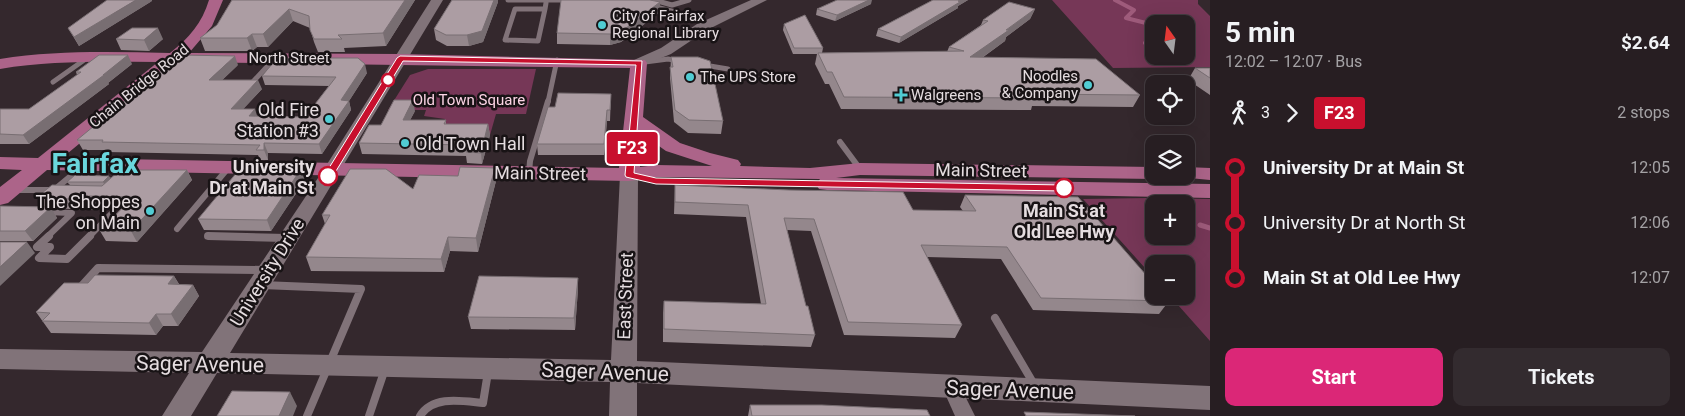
<!DOCTYPE html>
<html lang="en">
<head>
<meta charset="utf-8">
<style>
	:root { --surface:#271e22; --page:#332b2f; --text:#f1f3f6; --muted:#a4a2a5; --line:#433c40; --accent:#db2777 }
	body { margin:0; font-family:Roboto,sans-serif; background:var(--page); color:var(--text); height:100vh; display:flex; flex-direction:column; font-size:19px; white-space:nowrap }
	* { box-sizing:border-box; margin:0 }
	p { font-size:16px; color:var(--muted) }
	.icon { flex:none; width:28px; height:28px; fill:none; stroke:currentColor; stroke-width:2; stroke-linecap:round; stroke-linejoin:round }
	.map { position:relative; flex:1; overflow:hidden }
	.details { display:flex; flex-direction:column; background:var(--surface); width:475px }
	.details>* { flex:none }
	.badge { padding:0 10px; border-radius:4px; font-size:18px; line-height:32px }
	.needle { width:32px; rotate:346deg }
	.buttons { position:absolute; left:1145px; top:15px; display:grid; gap:10px }
	.buttons a { display:grid; place-items:center; width:50px; height:50px; border-radius:10px; background:var(--surface); box-shadow:0 5px 20px #0002,0 0 0 1px var(--line); font-size:25px }
	.map>.badge { position:absolute; translate:-50% -50%; box-shadow:0 0 0 2px #fff }
	.legs { display:flex; align-items:center; gap:8px; height:55px; padding:0 15px; font-size:16px }
	.legs p { margin-inline-start:auto }
	.headline { display:flex; align-items:center; justify-content:space-between; height:85px; padding:0 15px }
	h1 { font-size:28px; font-weight:700; line-height:38px }
	.action { display:flex; gap:10px; margin-top:auto; padding:10px 15px }
	.action a { flex:1; height:58px; border-radius:10px; background:var(--accent); color:#fff; font-size:20px; font-weight:700; line-height:58px; text-align:center }
	.action a+a { background:var(--page); color:var(--text) }
	ul { padding:0 15px; list-style:none }
	li { display:flex; align-items:center; gap:18px; height:55px; font-size:19px }
	li i { display:grid; place-items:center; width:8px; height:100%; margin:0 6px; background:currentColor }
	li i::after { content:''; width:12px; height:12px; margin:-6px; border:4px solid; border-radius:50%; background:var(--surface) }
	li p { margin-inline-start:auto }
	li:first-child i { background:linear-gradient(#0000 50%,currentColor 0) }
	li:last-child i { background:linear-gradient(currentColor 50%,#0000 0) }
	main { display:flex; flex:1; min-height:0 }
	.map>svg:first-child { display:block }
	.green { fill:#763757; fill-rule:evenodd }
	.lines { fill:none; stroke-linecap:round; stroke-linejoin:round }
	.stream-far1 { stroke:#9e5b7b; stroke-width:4 }
	.stream { stroke:#9e5b7b; stroke-width:5 }
	.lane-far2 { stroke:#817379; stroke-width:5 }
	.lane-far1 { stroke:#817379; stroke-width:6 }
	.lane { stroke:#817379; stroke-width:8 }
	.street { fill:#817379; fill-rule:evenodd }
	.secondary { fill:#817379; fill-rule:evenodd }
	.primary { fill:#ac6489; fill-rule:evenodd }
	.wall { fill:#94878c }
	.shaded-wall { fill:#786e72 }
	.building { fill:#ac9da3; stroke:#786e72 }
	.line-1 { fill:#c8102e; stroke:#fff }
	.poi-dot { fill:#51ccd3; stroke:#181315; stroke-width:2 }
	.stop-1-dot { fill:#fff; stroke:#c8102e; stroke-width:2.5 }
	.labels { text-anchor:middle; dominant-baseline:central; stroke-width:5; stroke-linejoin:round; paint-order:stroke }
	.far-poi-label { font-size:15px; fill:#e5dde0; stroke:#181315; text-anchor:start }
	.far-street-label { font-size:15px; fill:#e5dde0; stroke:#181315 }
	.far-park-label { font-size:15px; fill:#fcd4e5; stroke:#181315 }
	.poi-label { font-size:18px; fill:#e5dde0; stroke:#181315; text-anchor:end }
	.stop-label { font-size:18px; font-weight:bold; fill:#e5dde0; stroke:#181315; text-anchor:end }
	.street-label { font-size:18px; fill:#e5dde0; stroke:#181315 }
	.near-street-label { font-size:21px; fill:#e5dde0; stroke:#181315 }
	.town-label { font-size:28px; font-weight:bold; fill:#6ad7dd; stroke:#181315 }
</style>
</head>
<body>
<main>
<div class="map">
<svg width="1210" height="416" viewBox="0 0 1210 416">
	<rect width="100%" height="100%" fill="#34282d"/>
	<path class="green" d="M1052,0H1198V4L1210,16V67L1113,68ZM1154,24H1186V56H1154Z
		M428,69H536L526,114H496L490,135H468L439,130L445,119L424,116L426,110H388L410,75Z
		M1147,198L1210,199V341L1170,296H1186V264H1154V278L1083,199ZM1154,204H1186V236H1154Z"/>
	<g class="lines">
		<path class="stream-far1" d="M1115,0L1134,10L1126,18L1154,25
			M1154,41L1145,43L1154,50
			M1166,56L1175,61"/>
		<path class="stream" d="M1200,225L1210,228"/>
		<path class="lane-far2" d="M508,0H567
			M654,0L672,5L689,0
			M652,6L675,12L690,19
			M515,9H545L538,41L505,40Z
			M545,9L546,3
			M645,62L668,59L679,61
			M704,65L728,69
			M53,82L87,58
			M249,86L275,58
			M548,102L557,60"/>
		<path class="lane-far1" d="M840,142L860,169
			M529,173L530,161L548,101
			M15,190H54
			M54,190L84,165
			M45,212L72,213L47,237
			M177,229L229,167
			M208,236L247,237
			M89,237L111,214"/>
		<path class="lane" d="M49,236L37,247H50L39,258L67,259L90,236
			M208,236L286,238
			M262,285L361,289L307,416
			M78,290L98,268L265,270
			M995,318L1035,386
			M369,416L385,369
			M420,416C433,395 462,401 483,403L488,372"/>
		<path class="street" d="M951,379L958,382L975,416H955L942,387L944,382Z"/>
		<path class="secondary" d="M431,0H443L230,353L611,360L620,175L622,171L629,169L636,171L638,175L637,361L1210,386V410L637,383V416H609L610,382L217,373L191,416H162L189,373L0,369V349L202,352L324,169Z
			M751,0H767L707,30L671,54L639,67L634,66L632,63L634,60L661,48L697,24Z"/>
		<path class="primary" d="M209,0H223L212,26L189,53L400,54L645,60L647,63L643,117L680,143L710,153L738,160L741,164L740,166L810,168L860,163L1154,167V176L1161,177L1154,179L860,175L836,178L1210,184V198L827,190L819,189L816,184L820,179L656,177L629,181L47,170L8,203L0,205V187L22,170L0,169V157L38,158L158,62C105,62 53,60 0,69V59C56,50 113,52 170,53C189,38 202,23 209,0ZM178,62L630,68L619,168L62,158ZM642,134L666,151L712,166L656,165L640,167Z
			M1186,167L1210,168V180L1179,177L1186,176Z"/>
	</g>
	<path class="wall" d="M232,0H415L386,46L344,48L345,52H318L314,42L310,28L293,21L268,47H257L252,51H205L200,38L217,25Z
		M452,0H498V2L483,42L469,46H447L436,40L434,29Z
		M933,0H968L958,6V8L899,43L876,36L878,29Z
		M152,1L79,46L68,28Z
		M871,4L835,21L816,15L817,9Z
		M1035,9L1030,19L1006,37L1005,41L982,58L1140,95L1133,107L1032,106L1031,110L841,109L829,84H825L815,64L817,54H793L783,30L784,24L823,48L822,53L947,52L949,47L981,25L983,20Z
		M660,12L621,42L610,45L557,44V33Z
		M116,39H163L149,51L121,50Z
		M671,57L723,121L721,134L688,133L674,122L670,78Z
		M132,64L108,83L109,84L29,144H0V109H29L77,75L76,72Z
		M238,65L222,80L262,89L243,109L258,116L305,117L329,86L265,85L262,76L367,73L349,101L351,110L322,154L268,153V160H260L258,155L107,152L106,150H83L77,140Z
		M1195,68H1210V95L1188,80Z
		M611,94L610,121H607L604,155H538L537,144L555,107Z
		M415,111L410,120H446V124H488L490,135L482,164L467,163L466,156L362,154L359,143L381,125Z
		M265,169L305,180L271,231L204,230L198,219Z
		M187,170L192,180L137,242L106,241L100,231L123,207L96,206L92,210L51,208L57,218L33,241H0V206L43,207L37,197L70,185L67,182Z
		M496,181L478,252L450,251L444,272L311,271L306,257L325,224L322,215L413,189Z
		M675,185L913,210L963,211L960,207L965,195L1169,301L1159,314L1033,310L1001,259L927,257L962,325L955,338L844,335L811,231L787,230L806,306L815,335L811,347L663,342V313L664,301L761,304L746,217L674,214Z
		M174,276L179,284L193,285L199,296L178,326H163L156,335L51,333L36,312L88,283Z
		M578,289L575,330L471,329L468,317Z
		M750,405L930,416H748Z"/>
	<path class="shaded-wall" d="M136,0H152V1L79,46L74,37Z
		M405,0H415L386,46L383,33Z
		M494,0H498V2L483,42L469,46L467,35Z
		M869,0H872L871,4L835,21L837,15Z
		M960,0H968L958,6V8L899,43L901,37Z
		M660,2V12L621,42L610,45V34Z
		M289,9L293,21L268,47L263,34Z
		M1035,9L1030,19L1006,37L1005,41L966,69L970,57Z
		M158,28L163,39L149,51L144,40Z
		M252,34L257,47L252,51L247,38Z
		M128,55L132,64L108,83L109,84L29,144L23,135Z
		M235,56L238,65L213,89L209,80Z
		M365,64L367,73L349,101L351,110L322,154L319,144L341,100Z
		M258,80L262,89L235,118L231,109Z
		M413,100L415,111L405,130L403,120Z
		M255,109L258,119L249,116Z
		M607,110V121L604,155V144Z
		M488,124L490,135L482,164L481,153Z
		M264,143L268,153V160L264,150Z
		M495,168L496,181L478,252L476,238Z
		M301,169L305,180L271,231L267,220Z
		M187,170L192,180L137,242L131,231Z
		M109,176L112,180L105,186L103,182Z
		M89,196L96,206L92,210L85,200Z
		M51,207L57,218L33,241L25,231Z
		M448,237L450,251L444,272L441,259Z
		M27,242L35,253L0,286V267Z
		M174,276L181,288L168,284Z
		M578,278V289L575,330L574,318Z
		M193,285L199,296L178,326L171,314Z
		M156,314L163,326L156,335L149,323Z
		M290,392L297,406L293,416H279Z"/>
	<path class="building" d="M107,0H136L74,37L68,28Z
		M232,0H405L383,33L338,35L342,39H314L310,30L309,16L289,9L263,34H252L247,38H200L217,25Z
		M452,0H494L482,31L467,35H446L434,29Z
		M561,0H650L660,2L621,32L610,34L557,33Z
		M837,0H869L837,15L817,9Z
		M933,0H960L958,1L960,2L901,37L878,29Z
		M1009,2L1035,9L1006,30H1009L970,57L1096,59L1140,95L1033,94L1036,98L844,97L832,72H827L818,53L964,51L949,47L988,21L983,20Z
		M805,15L823,48H794L784,24Z
		M132,28H158L144,40L116,39Z
		M99,55H128L103,75H104L23,135L0,134V109H29L81,72H76Z
		M180,55L235,56L209,80H258L231,109H255L249,116L305,117L336,77L262,76L277,58H358L365,64L341,100L349,101L319,144L264,143V150H256L260,145L102,142L103,140H77Z
		M671,57H698L710,61L723,121L689,120L675,110L670,67H673Z
		M1195,68H1210V78Z
		M558,93L611,94L610,110H607L604,144H537L548,107H555Z
		M394,100H413L403,120H446L444,124H488L481,153L466,152L468,145L359,143L369,125H381Z
		M243,165H264L263,169H301L267,220L198,219Z
		M460,167L495,168L476,238L448,237L441,259L306,257L330,215H322L350,169H386L413,189L419,175L458,176Z
		M120,170H187L131,231H100L133,197L89,196L85,200L37,197L52,185L102,186Z
		M75,175L109,176L103,182H67Z
		M675,185L789,190L903,192L913,210L976,211L965,195L1078,197L1154,284V296H1164L1169,301L1041,298L1007,247L921,245L962,325L848,322L814,219L784,218L806,306H808L815,335L664,329V301L766,304L748,205L675,202Z
		M0,206L51,207L25,231H0Z
		M0,242H27L0,267Z
		M95,275L174,276L168,284L193,285L171,314H156L149,323L42,321L50,313L36,312L64,283H88Z
		M479,276L578,278L574,318L468,317Z
		M232,391L290,392L279,416H217Z
		M750,405H822L927,410L930,416H752Z
		M1024,412L1135,416H1026Z"/>
	<path class="line-1" d="M400,56L642,61L634,173L656,178L1064,185L1069,188L1064,191L656,184L626,177L625,175L636,65L403,61L333,176L331,178H325L324,176L397,58Z"/>
	<g class="poi-dot">
		<circle cx="602" cy="25" r="5"/>
		<circle cx="690" cy="77" r="5"/>
		<circle cx="1088" cy="85" r="5"/>
		<path d="M898.5 87.5h5v5h5v5h-5v5h-5v-5h-5v-5h5z"/>
		<circle cx="329" cy="119" r="5"/>
		<circle cx="405" cy="143" r="5"/>
		<circle cx="150" cy="211" r="5"/>
	</g>
	<g class="stop-1-dot">
		<circle cx="388" cy="80" r="6"/>
		<circle cx="328" cy="176" r="9"/>
		<circle cx="1064" cy="188" r="9"/>
	</g>
	<g class="labels">
		<g class="far-poi-label">
			<text x="612" y="16">City of Fairfax<tspan x="612" dy="17">Regional Library</tspan></text>
			<text x="1078" y="76" text-anchor="end">Noodles<tspan x="1078" dy="17">&amp; Company</tspan></text>
			<text x="700" y="77">The UPS Store</text>
			<text x="911" y="95">Walgreens</text>
		</g>
		<g class="far-street-label">
			<text x="289" y="58">North Street</text>
			<text transform="translate(139 86) rotate(-39)">Chain Bridge Road</text>
		</g>
		<g class="far-park-label">
			<text x="469" y="100">Old Town Square</text>
		</g>
		<g class="poi-label">
			<text x="319" y="109">Old Fire<tspan x="319" dy="21">Station #3</tspan></text>
			<text x="415" y="143" text-anchor="start">Old Town Hall</text>
			<text x="140" y="201">The Shoppes<tspan x="140" dy="21">on Main</tspan></text>
		</g>
		<g class="stop-label">
			<text x="314" y="166">University<tspan x="314" dy="21">Dr at Main St</tspan></text>
			<text x="1064" y="210" text-anchor="middle">Main St at<tspan x="1064" dy="21">Old Lee Hwy</tspan></text>
		</g>
		<g class="street-label">
			<text transform="translate(981 170) rotate(1)">Main Street</text>
			<text transform="translate(540 173) rotate(1)">Main Street</text>
			<text transform="translate(267 272) rotate(-58)">University Drive</text>
			<text transform="translate(625 296) rotate(-88)">East Street</text>
		</g>
		<g class="near-street-label">
			<text transform="translate(200 364) rotate(1)">Sager Avenue</text>
			<text transform="translate(605 372) rotate(2)">Sager Avenue</text>
			<text transform="translate(1010 390) rotate(2)">Sager Avenue</text>
		</g>
		<g class="town-label">
			<text x="95" y="163">Fairfax</text>
		</g>
	</g>
</svg>
<div class="buttons">
<a><svg class="needle" viewBox="-14 -14 28 28"><path d="M0-13l5 13h-10z" fill="#e53935"/><path d="M0 13l5-13h-10z" fill="#a4a2a5"/></svg></a>
<a><svg class="icon" aria-label="locate" viewBox="0 0 24 24"><circle cx="12" cy="12" r="6"/><path d="M12 2v4M12 18v4M2 12h4M18 12h4"/></svg></a>
<a><svg class="icon" aria-label="layers" viewBox="0 0 24 24"><path d="M12 4l9 5-9 5-9-5zM3 14l9 5 9-5"/></svg></a>
<a>+</a>
<a>−</a>
</div>
<b class="badge" style="left:632px;top:148px;background:#c8102e;color:#fff">F23</b>
</div>
<section class="details">
<div class="headline"><div><h1>5 min</h1><p>12:02 – 12:07 · Bus</p></div><b>$2.64</b></div>
<div class="legs"><svg class="icon" aria-label="walk" viewBox="0 0 24 24"><circle cx="13" cy="4" r="2"/><path d="M13 8l-2 6 4 7M11 14l-3 7M7 12l3-4h3l4 4"/></svg>3<svg class="icon" aria-label="forward" viewBox="0 0 24 24"><path d="M9 5l7 7-7 7"/></svg><b class="badge" style="background:#c8102e;color:#fff">F23</b><p>2 stops</p></div>
<ul>
<li><i style="color:#c8102e"></i><b>University Dr at Main St</b><p>12:05</p></li>
<li><i style="color:#c8102e"></i><span>University Dr at North St</span><p>12:06</p></li>
<li><i style="color:#c8102e"></i><b>Main St at Old Lee Hwy</b><p>12:07</p></li>
</ul>
<div class="action"><a>Start</a><a>Tickets</a></div>
</section>
</main>
</body>
</html>
